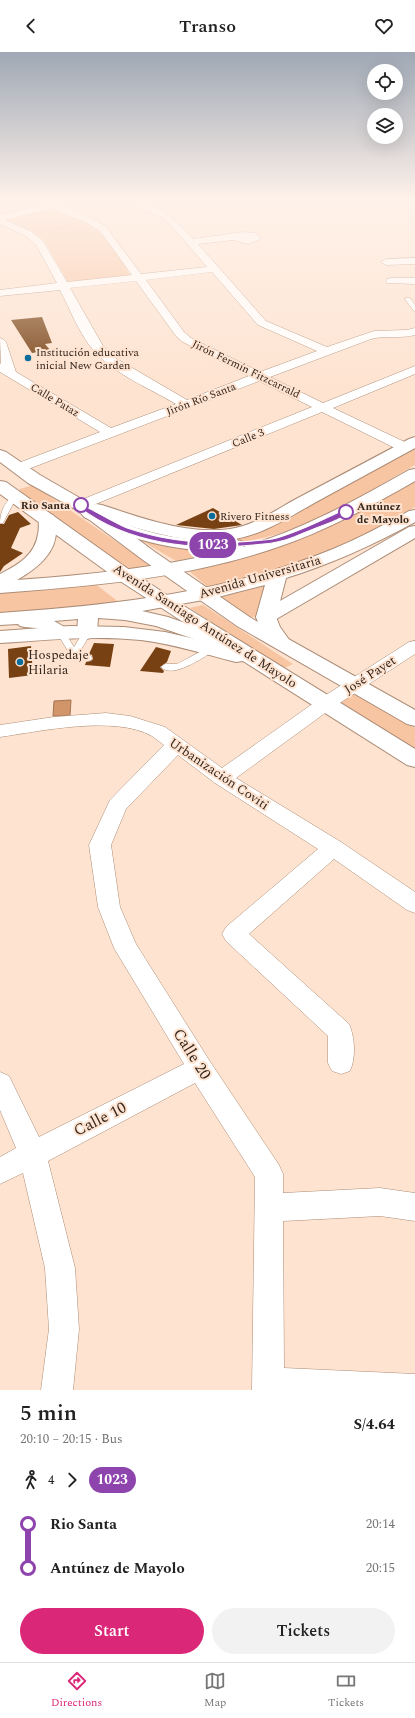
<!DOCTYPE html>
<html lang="en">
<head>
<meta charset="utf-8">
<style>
	:root { --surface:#fff; --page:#f2f2f2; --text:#222; --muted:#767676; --line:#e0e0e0; --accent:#db2777 }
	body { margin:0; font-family:Spectral,serif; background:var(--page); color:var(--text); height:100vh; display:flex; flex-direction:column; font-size:15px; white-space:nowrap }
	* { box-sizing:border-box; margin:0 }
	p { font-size:13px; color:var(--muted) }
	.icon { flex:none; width:22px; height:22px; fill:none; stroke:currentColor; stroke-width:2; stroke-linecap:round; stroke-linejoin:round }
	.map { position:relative; height:1338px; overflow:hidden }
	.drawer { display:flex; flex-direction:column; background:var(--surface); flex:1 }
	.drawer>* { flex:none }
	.badge { padding:0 8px; border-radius:13px; font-size:14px; line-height:26px }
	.tools { position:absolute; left:367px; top:12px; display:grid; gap:8px }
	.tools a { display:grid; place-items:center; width:36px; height:36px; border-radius:50%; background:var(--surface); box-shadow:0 4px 16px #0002; font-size:20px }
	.map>.badge { position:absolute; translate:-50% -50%; box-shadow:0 0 0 2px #fff }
	.legs { display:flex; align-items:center; gap:6px; height:44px; padding:0 20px; font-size:13px }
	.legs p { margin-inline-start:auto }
	.headline { display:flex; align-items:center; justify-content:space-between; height:68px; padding:0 20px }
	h1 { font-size:22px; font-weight:600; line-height:30px }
	.button { display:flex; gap:8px; margin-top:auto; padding:8px 20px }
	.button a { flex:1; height:46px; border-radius:24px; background:var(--accent); color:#fff; font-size:16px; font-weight:600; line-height:46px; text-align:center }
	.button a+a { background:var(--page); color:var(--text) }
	ul { padding:0 20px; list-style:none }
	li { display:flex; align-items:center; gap:14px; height:44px; font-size:15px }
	li i { display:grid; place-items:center; width:6px; height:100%; margin:0 5px; background:currentColor }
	li i::after { content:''; width:10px; height:10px; margin:-5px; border:3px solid; border-radius:50%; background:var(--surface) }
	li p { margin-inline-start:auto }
	li:first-child i { background:linear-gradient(#0000 50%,currentColor 0) }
	li:last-child i { background:linear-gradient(currentColor 50%,#0000 0) }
	header { display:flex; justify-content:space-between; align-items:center; height:52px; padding:0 20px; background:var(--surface); font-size:18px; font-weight:600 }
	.tab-bar { display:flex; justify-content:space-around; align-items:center; height:56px; border-top:1px solid var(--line); background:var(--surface); font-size:11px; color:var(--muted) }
	.tab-bar a { display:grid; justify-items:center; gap:2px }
	.tab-bar .on { color:var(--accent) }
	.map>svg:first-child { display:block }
	.green { fill:#f8c5a2 }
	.water { fill:#d29569; stroke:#a27452 }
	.building { fill:#774113 }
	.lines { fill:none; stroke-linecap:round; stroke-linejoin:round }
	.lane-casing { stroke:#ac8d77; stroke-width:1 }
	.street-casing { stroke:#ac8d77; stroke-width:1 }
	.secondary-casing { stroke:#ac8d77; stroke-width:2 }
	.primary-casing { stroke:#ac8d77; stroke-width:2 }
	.path { stroke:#b29d8d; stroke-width:1.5; stroke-dasharray:0.5 1.5; stroke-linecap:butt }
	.lane { fill:#fff; fill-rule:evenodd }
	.street { fill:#fff; fill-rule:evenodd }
	.secondary { fill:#fff; fill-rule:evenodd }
	.primary { fill:#fff; fill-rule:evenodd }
	.line-1 { fill:#8e44ad; stroke:#fff }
	.poi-dot { fill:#096e9c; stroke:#fee3d0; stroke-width:1.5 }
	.stop-1-dot { fill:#fff; stroke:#8e44ad; stroke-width:2 }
	.labels { text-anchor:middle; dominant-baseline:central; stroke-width:4; stroke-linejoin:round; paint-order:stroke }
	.far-poi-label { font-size:11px; fill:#33261d; stroke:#fee3d0; text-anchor:start }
	.far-street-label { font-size:11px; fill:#33261d; stroke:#fee3d0 }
	.far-stop-label { font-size:11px; font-weight:bold; fill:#33261d; stroke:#fee3d0; text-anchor:end }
	.street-label { font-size:13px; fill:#33261d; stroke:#fee3d0 }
	.poi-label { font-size:13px; fill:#33261d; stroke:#fee3d0; text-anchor:start }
	.near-street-label { font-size:16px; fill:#33261d; stroke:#fee3d0 }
</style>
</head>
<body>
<header><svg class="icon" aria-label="back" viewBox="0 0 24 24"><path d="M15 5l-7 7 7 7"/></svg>Transo<svg class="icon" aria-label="heart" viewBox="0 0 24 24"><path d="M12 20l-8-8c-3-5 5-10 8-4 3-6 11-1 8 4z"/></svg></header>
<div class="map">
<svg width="415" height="1338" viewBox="0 0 415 1338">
	<rect width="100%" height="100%" fill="#fee3d0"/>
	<path class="green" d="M51,155C69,163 89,169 103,183C114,194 122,211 131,224L68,230L44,188L36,182L4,167Z
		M415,396V413C373,437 265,505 218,486L236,485Z
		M415,427V455L348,493L294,513L210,537L188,518L238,506Z
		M33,433L152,514L130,518L19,440L20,437Z
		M130,482L231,497L176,509Z
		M94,531L120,551L0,563V540Z
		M264,534L259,561L258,564C244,569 228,553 217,546Z
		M203,553L293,612L282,617L190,556Z
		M354,641L415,676V699L337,652Z"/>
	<path class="water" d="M71,648L70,664H53L54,649Z"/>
	<path class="building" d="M42,265L52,291L45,292L50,298L32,301L11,268Z
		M213,456L242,473L214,477L176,473Z
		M18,460L31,472L20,476L11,496L23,501L4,514L0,520V472H4L9,463Z
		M94,591L114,592L110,615L85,613L86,610L91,609L93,607L92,603L89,602Z
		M31,594L33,623L9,626L8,597Z
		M156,595L171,599L167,610L160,615L164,619L163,621L140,619Z"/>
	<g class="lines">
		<g class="lane-casing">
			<path id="lane" d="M406,246H410L415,253V259L413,258L405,247Z
				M16,443L19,445L13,452L3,471H0C0,461 5,447 16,443Z
				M58,579H64L74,595L84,579H90L91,581L79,601L91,604L92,606L91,608L88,609L71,604L57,581Z
				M211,594L214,595L215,597L214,599C202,606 173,627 161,615L165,612H177Z"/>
		</g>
		<g class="street-casing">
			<path id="street" d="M37,149L59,150L60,153L93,167L106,175L141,222L207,215L171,173L160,164L129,151L128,149C156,149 176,167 193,187L243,180L255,181L261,186L259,188L248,192L233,188L198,192L266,269L327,295L374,279L407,278L415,276V283C400,287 386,283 371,287L270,325L323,351L415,314V322L333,356L409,392L411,395L409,398L404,399L399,398L322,360L86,456L81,457L76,456L74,453L76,450L312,355L259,329L23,419L18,420L13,419L11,416L13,413L100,380L0,320V311L1,312L0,286L4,288L6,290L16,320L111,376L176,352C149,336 116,323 95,300C80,284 70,257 60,238L0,244V238L57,231L36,193L26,184L0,172V163L43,153ZM51,156L87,171L100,179L132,223L67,230L43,189L32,180L5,168ZM212,220L258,273L317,299L260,320L191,286L184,280L146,228ZM136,229L176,284L183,290L249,324L187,348L117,307L103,294L70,236Z
				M415,206V212L386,213L381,210L386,207Z
				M391,226H415V232L387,231L386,229L387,227Z
				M415,589V602L332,656L236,726L341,790L415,840V861L407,858L334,807L249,882L349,972C355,985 356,1006 350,1019L341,1022L332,1019L328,1011V984L226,889L222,882L226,875L318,797L215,731L178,703L126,757L111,793L120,855L136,892L209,1008L279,1113L283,1122V1141L380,1136L415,1141V1169L380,1164L283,1169L284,1316L415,1322V1338H252L255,1125L195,1031L48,1109L75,1216L79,1277L73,1338H41L49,1277L45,1216L23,1121L0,1132V1105L16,1096L0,1058V1020L9,1024L39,1085L184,1012L114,896L98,855L89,793L110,748L164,693C160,690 156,687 152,684C115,663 41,679 0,685V673L54,665L106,661L130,664L165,675L222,716L318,648L409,590Z"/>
		</g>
		<g class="secondary-casing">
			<path id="secondary" d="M415,385V396C382,414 349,432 316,450C289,465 260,485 228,488C189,492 148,480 112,468L155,500L251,566L415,658V674L407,672L237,574L143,508L75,457L28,431L0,410V398L6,400L40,423L92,453L96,452L102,453C142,466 187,483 230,477C253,474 276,458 296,447C334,427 372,407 409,387Z
				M0,429L6,430L131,519L179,551L415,697V715L407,713L243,609L236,610C204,602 173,592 141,588C94,583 47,588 0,591V579L70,574L124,575L165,580L217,592L117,527L0,442Z
				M415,474V486L273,569L266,571L259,569L256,565L259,561L409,475Z"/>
		</g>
		<g class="primary-casing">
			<path id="primary" d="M415,417V429C371,454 326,479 278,495C189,526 93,534 0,541V522C18,513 35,503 38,482C40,475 37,469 41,463L47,462L53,463C56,467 56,470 56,475C58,501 36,517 17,528C87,523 158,516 227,499C176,500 129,488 84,465L81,461L84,457C97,454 109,464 121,470C157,486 196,489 235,488L241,489L244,493L243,495C302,478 356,448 409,418Z
				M415,458V470C373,493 331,512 286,526L276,565L280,575L290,589L287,593L280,595L273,593L260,576L256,565L265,533L214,546L142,559L168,565L239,590L242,594L239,598L232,600L156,574L125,568L98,566L97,581L94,585L87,587L80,585L77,581L78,567L54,569L68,577L71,581L68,585C54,589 52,581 40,577C34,575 26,576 20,574L18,572L0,573V561C114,553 226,541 333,497C359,486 384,473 409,459Z"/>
		</g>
		<path class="path" d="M45,179L69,173"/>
		<use href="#lane" class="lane"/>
		<use href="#street" class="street"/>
		<use href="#secondary" class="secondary"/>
		<use href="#primary" class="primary"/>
	</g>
	<linearGradient id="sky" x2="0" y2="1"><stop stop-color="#9fa8b5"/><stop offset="0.44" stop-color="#fff2ea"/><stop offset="1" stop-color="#fff2ea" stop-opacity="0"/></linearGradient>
	<rect width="415" height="336" fill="url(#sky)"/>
	<path class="line-1" d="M79,452C83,452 118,473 127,476C168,490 210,493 253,489C261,488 270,488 277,486C300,479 322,468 344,458L350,460C340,468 323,473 311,478C300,482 289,488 277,490C269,492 261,492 253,493C194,499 127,492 79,455Z"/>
	<g class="poi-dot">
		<circle cx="28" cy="306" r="4"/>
		<circle cx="212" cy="464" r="4"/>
		<circle cx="20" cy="610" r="4"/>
	</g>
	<g class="stop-1-dot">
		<circle cx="81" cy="453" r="7"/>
		<circle cx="346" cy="460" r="7"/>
	</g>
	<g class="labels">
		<g class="far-poi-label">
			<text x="36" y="300">Institución educativa<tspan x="36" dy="13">inicial New Garden</tspan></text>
			<text x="220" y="464">Rivero Fitness</text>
		</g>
		<g class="far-street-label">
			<text transform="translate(246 317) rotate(26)">Jirón Fermín Fitzcarrald</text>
			<text transform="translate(201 347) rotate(-21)">Jirón Río Santa</text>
			<text transform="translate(55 348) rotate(31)">Calle Pataz</text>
			<text transform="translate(248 386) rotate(-22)">Calle 3</text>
		</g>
		<g class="far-stop-label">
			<text x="70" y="453">Rio Santa</text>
			<text x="357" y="454" text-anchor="start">Antúnez<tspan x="357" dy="13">de Mayolo</tspan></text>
		</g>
		<g class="street-label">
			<text transform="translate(260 525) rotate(-16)">Avenida Universitaria</text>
			<text transform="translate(205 574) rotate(33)">Avenida Santiago Antúnez de Mayolo</text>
			<text transform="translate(370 623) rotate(-33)">José Payet</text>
			<text transform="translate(219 722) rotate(34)">Urbanización Coviti</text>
		</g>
		<g class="poi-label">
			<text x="28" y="603">Hospedaje<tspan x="28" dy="15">Hilaria</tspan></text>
		</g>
		<g class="near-street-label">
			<text transform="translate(192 1002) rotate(58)">Calle 20</text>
			<text transform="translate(100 1067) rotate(-27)">Calle 10</text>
		</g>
	</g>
</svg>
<div class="tools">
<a><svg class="icon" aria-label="locate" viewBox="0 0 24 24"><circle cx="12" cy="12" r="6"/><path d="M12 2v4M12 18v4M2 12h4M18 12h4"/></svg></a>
<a><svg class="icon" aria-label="layers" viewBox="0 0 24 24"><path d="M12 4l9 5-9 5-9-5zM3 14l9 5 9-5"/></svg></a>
</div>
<b class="badge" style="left:213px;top:493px;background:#8e44ad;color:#fff">1023</b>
</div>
<section class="drawer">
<div class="headline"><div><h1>5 min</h1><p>20:10 – 20:15 · Bus</p></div><b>S/4.64</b></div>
<div class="legs"><svg class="icon" aria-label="walk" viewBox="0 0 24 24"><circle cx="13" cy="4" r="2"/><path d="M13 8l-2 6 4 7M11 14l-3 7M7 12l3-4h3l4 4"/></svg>4<svg class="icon" aria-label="forward" viewBox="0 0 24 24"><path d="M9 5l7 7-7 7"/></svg><b class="badge" style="background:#8e44ad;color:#fff">1023</b></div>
<ul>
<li><i style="color:#8e44ad"></i><b>Rio Santa</b><p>20:14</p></li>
<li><i style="color:#8e44ad"></i><b>Antúnez de Mayolo</b><p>20:15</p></li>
</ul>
<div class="button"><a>Start</a><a>Tickets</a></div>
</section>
<nav class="tab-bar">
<a class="on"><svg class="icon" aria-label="directions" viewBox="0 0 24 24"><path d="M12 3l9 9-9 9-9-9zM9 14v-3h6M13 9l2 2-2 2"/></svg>Directions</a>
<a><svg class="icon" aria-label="map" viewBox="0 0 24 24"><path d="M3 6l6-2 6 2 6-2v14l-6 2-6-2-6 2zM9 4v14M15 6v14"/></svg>Map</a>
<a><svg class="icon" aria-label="tickets" viewBox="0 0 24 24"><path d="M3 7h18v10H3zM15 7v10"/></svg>Tickets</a>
</nav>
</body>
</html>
